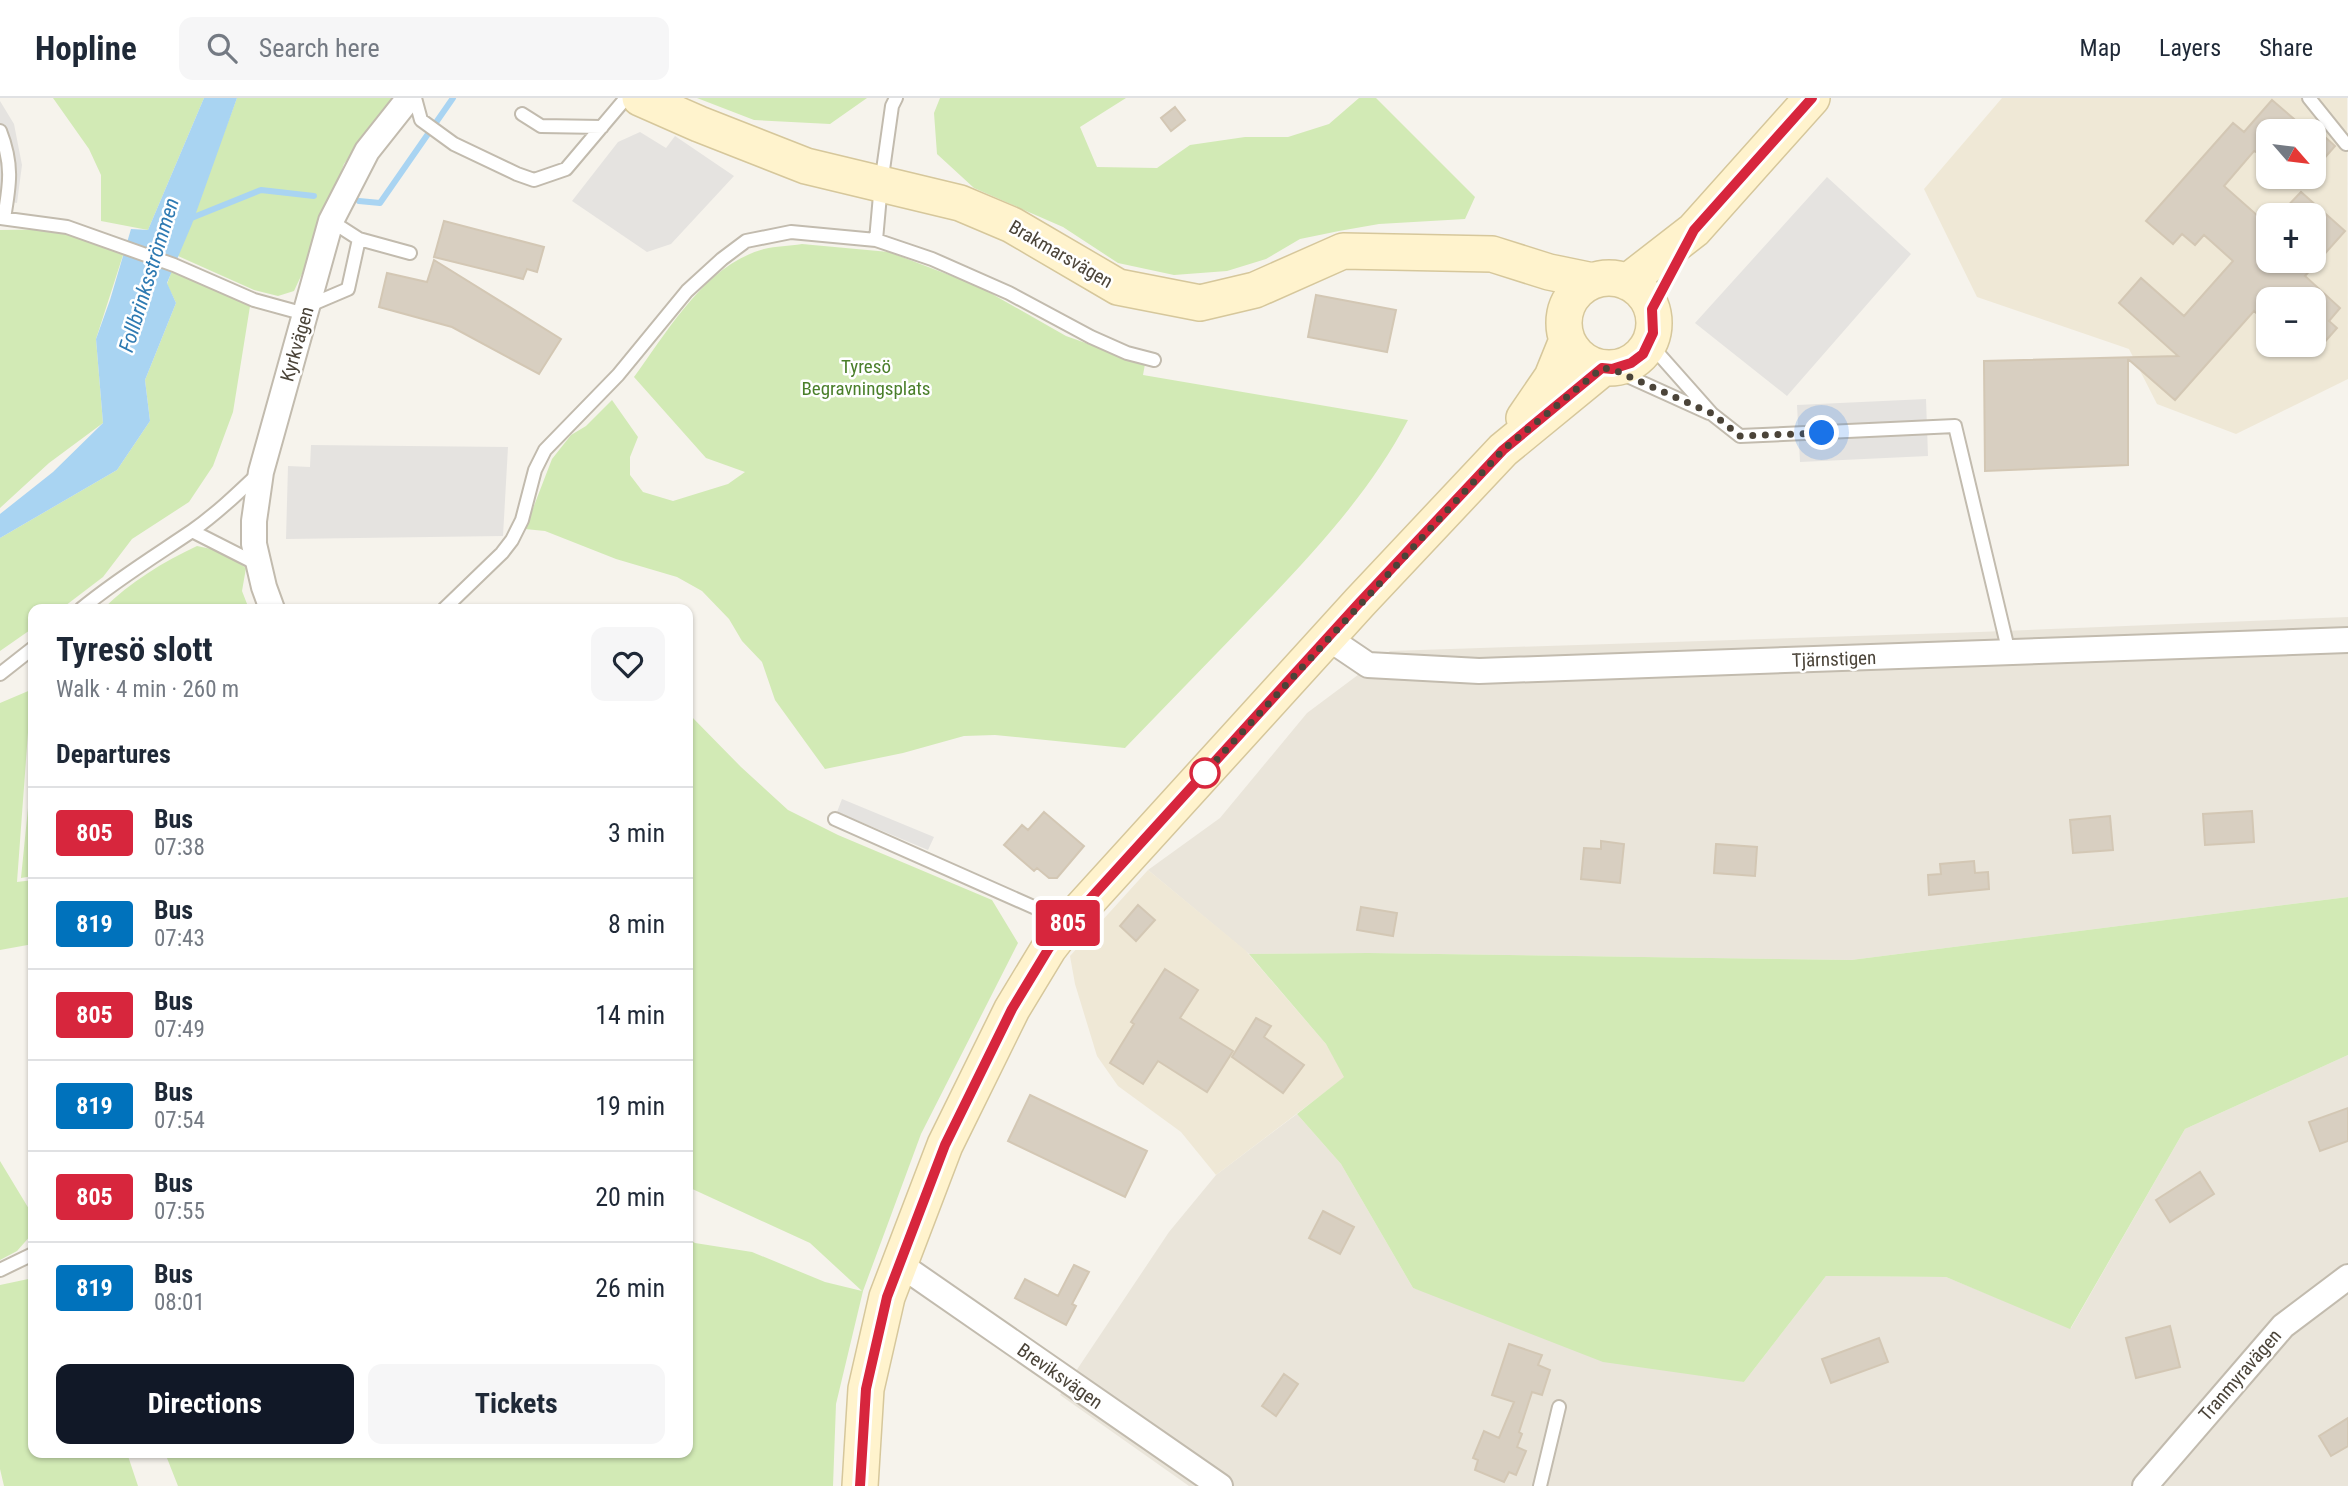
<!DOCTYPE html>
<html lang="en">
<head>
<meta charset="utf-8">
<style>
	:root { --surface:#fff; --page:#f6f6f7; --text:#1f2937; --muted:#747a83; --line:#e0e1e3; --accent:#111827 }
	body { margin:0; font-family:"Roboto Condensed",sans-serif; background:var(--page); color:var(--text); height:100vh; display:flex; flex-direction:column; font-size:26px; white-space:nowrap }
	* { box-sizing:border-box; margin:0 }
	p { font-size:23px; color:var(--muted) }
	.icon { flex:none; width:38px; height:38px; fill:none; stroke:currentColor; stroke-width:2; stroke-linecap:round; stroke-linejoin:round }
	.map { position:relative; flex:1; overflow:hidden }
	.side { position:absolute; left:28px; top:506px; width:665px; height:854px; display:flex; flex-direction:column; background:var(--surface); border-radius:14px; box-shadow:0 2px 5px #0004 }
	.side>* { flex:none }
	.badge { padding:0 14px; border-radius:5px; font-size:24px; line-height:46px }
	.needle { width:46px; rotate:118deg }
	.tools { position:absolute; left:2256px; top:21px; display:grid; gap:14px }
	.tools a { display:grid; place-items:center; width:70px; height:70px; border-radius:14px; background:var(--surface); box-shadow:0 2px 5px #0004; font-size:35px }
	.you { position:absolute; width:35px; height:35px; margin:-18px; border:5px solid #fff; border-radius:50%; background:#1a73e8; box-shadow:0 0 0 10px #1a73e833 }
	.map>.badge { position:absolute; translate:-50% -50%; box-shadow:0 0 0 4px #fff }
	h2 { padding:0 28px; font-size:26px; line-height:63px }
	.round { display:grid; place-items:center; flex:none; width:74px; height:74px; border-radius:14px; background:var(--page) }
	.headline { display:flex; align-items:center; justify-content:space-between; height:119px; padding:0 28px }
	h1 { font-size:33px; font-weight:700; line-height:52px }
	.cta { display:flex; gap:14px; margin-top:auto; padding:14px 28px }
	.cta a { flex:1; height:80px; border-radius:14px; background:var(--accent); color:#fff; font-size:28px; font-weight:700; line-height:80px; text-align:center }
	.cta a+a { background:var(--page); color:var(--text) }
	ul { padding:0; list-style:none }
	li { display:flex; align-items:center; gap:21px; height:91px; padding:0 28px; border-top:2px solid var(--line) }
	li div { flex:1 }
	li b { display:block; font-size:26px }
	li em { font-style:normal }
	li .badge { min-width:77px; font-weight:700; text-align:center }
	header { display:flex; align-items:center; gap:42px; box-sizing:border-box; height:98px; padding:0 35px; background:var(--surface); border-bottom:2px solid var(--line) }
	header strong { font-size:33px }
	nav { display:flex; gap:38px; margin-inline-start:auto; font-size:24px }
	.search { width:490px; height:63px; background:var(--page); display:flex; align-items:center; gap:18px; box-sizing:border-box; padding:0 24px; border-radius:14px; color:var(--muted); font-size:26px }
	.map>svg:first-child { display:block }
	.residential { fill:#eae5da }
	.education { fill:#efe8d6; fill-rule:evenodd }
	.green { fill:#d2eab5 }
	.parking { fill:#e5e3e0 }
	.water { fill:#a9d4f2 }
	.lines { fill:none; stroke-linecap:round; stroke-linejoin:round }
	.stream { stroke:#a9d4f2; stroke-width:6 }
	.building { fill:#d8cfc1; stroke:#d3c7b4; stroke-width:2 }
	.lane-casing { stroke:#c2bbae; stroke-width:16 }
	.street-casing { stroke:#c2bbae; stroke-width:28 }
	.secondary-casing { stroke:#d6c79b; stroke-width:38 }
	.lane { stroke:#fff; stroke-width:12 }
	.street { stroke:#fff; stroke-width:24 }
	.secondary { stroke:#fff3cd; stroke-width:35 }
	.line-casing { stroke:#fff; stroke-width:16 }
	.line { stroke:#d7263d; stroke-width:10 }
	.walk { stroke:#4b4439; stroke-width:7; stroke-dasharray:0 12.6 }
	.stop-dot { fill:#fff; stroke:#d7263d; stroke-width:3.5 }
	.labels { text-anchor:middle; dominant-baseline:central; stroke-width:5; stroke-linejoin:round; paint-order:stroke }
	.street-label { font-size:19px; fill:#4b4439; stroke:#fff }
	.park-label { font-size:19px; fill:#4a7f2a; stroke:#fff }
	.water-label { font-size:21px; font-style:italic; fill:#2e7ab2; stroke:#fff }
</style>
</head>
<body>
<header>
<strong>Hopline</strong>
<div class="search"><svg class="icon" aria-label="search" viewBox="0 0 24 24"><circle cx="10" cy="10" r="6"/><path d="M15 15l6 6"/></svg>Search here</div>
<nav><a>Map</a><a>Layers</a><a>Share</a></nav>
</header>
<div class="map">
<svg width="2348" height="1388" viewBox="0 0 2348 1388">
	<rect width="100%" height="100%" fill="#f6f3ec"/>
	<path class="residential" d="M2348,519V799L1851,862L1369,855L1249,856L1148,772L1220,720L1307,615L1390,553L1979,534Z
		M2348,957V1388H1189L1060,1297L1169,1134L1216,1077L1297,1016L1341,1066L1413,1190L1744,1284L1826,1178L1946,1179L2071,1230L2185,1031Z"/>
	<path class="education" d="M2002,0H2347L2348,281L2236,336L2157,306L2129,251L1977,199L1924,91ZM2268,33H2314V79H2268ZM2268,117H2314V163H2268ZM2268,201H2314V247H2268Z
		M1148,772L1245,852L1326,946L1345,979L1216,1077L1181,1034L1118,988L1097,958L1075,886L1070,858Z"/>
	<path class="green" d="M53,0H204L148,132L101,123V77L89,51Z
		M237,0H393L344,66L307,165L294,193L278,198L254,192L178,158Z
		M697,0H867L830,26L754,22Z
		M940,0H1126L1080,29L1097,69L1157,70L1190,47L1245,39H1288L1329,26L1359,0H1376L1475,99L1465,121L1379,126L1339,133L1300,141L1266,161L1227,173L1174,177L1118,165L1063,129L974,90L937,56L934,15Z
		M73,131L124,154L96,241L103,325L49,365L0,410V132Z
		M802,146L889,154L978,188L1066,238L1145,266L1143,277L1408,322C1368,398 1307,462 1248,523C1207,565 1166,608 1125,650L995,637L964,638L903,655L825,671L775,602L762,564L742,543L729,521L702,493L677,479L616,461L545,433L525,431L552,361L571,337L586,328L612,302L638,339L630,359V377L643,394L673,403L728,386L745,374L706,360L634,279C668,233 705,167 764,151C776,148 789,148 802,146Z
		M174,167L251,202L233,314L213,368L189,404L132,441L103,479L61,511H33V530L0,553V440L117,372L150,323L145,282L176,205L167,186Z
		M197,448L221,453L246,470L242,493L249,511H103C130,484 163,464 197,448Z
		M33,591V618L29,621L17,784L33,782V846L0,852V605Z
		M688,615L741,669L788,712L838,737L992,802L1018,845L921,1036L863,1193L836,1306L833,1388H178L165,1355L688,1354V1140L695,1145L752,1154L825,1184L862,1193L810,1145L688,1089Z
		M33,660V778L21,780Z
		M2348,799V957L2185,1031L2070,1231L1946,1179L1826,1178L1744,1284L1603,1264L1413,1190L1341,1066L1297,1016L1344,979L1326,946L1249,856L1369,855L1851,862Z
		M0,1063L29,1111L32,1136L17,1153L0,1162Z
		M33,1180V1354L127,1355L138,1388H4L0,1371V1187Z"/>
	<path class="parking" d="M0,3L14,26L22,67L17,105L0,102Z
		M640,34L666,50L675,38L734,78L671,146L647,154L572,103L618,44Z
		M1827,79L1911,156L1787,298L1695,225Z
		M1926,301L1928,358L1800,364L1797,307Z
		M311,347L508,349L503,438L286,441L288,368L310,369Z
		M842,701L934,739L928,752L837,714Z"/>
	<path class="water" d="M204,0H237L192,126L167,185L176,205L145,282L150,323L117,372L0,440V416L53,374L103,325L96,241L110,202L131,131L148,132Z"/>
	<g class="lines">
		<path class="stream" d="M359,103L380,105L453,0
			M189,121L261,92L314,98"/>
	</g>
	<path class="building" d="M2272,2L2308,33H2268V59L2254,53L2224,88L2268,127V163H2314V117H2279L2301,94L2345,133L2305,178L2340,210L2329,223L2337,230L2314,256V201H2268V225L2254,213L2175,302L2128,261V367L1985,373L1984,263L2178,258L2119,205L2141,180L2184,218L2233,163L2204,137L2195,147L2182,136L2173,146L2146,123L2233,25L2244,34Z
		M1175,9L1185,22L1171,33L1161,20Z
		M2314,29L2335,48L2314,72Z
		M444,123L544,149L537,174L527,171L523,181L434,159Z
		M434,162L561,241L539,276L452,229L379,209L387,175L427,184Z
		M1316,197L1396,212L1387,254L1308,239Z
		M2252,713L2254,744L2205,747L2203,716Z
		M1044,714L1084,748L1057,780H1049L1037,770L1034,773L1004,747L1022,727L1028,732Z
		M2110,718L2113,752L2073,755L2070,722Z
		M1601,743L1624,746L1620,785L1581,781L1584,750L1601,751Z
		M1716,746L1757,749L1755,778L1714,775Z
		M1974,763L1975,775L1988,774L1989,791L1929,797L1928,777L1941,776L1940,766Z
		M1138,807L1155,822L1136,843L1120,828Z
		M1361,809L1397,815L1393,838L1357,832Z
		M1165,871L1198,892L1180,920L1233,953L1207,994L1158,963L1143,986L1110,965L1134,926L1131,924Z
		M1256,920L1271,928L1264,939L1304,967L1283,995L1232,959Z
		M1030,997L1147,1053L1125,1099L1008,1043Z
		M2348,1010V1043L2320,1053L2309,1024Z
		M2200,1074L2214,1096L2170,1124L2156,1102Z
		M1323,1113L1354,1129L1340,1156L1309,1140Z
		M1074,1167L1089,1174L1072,1206L1076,1208L1066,1227L1015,1200L1025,1181L1058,1198Z
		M2170,1228L2180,1269L2136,1280L2126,1240Z
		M1879,1240L1888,1264L1831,1285L1822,1261Z
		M1509,1246L1542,1257L1538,1267L1550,1272L1542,1297L1532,1294L1519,1334L1522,1336L1517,1349L1526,1353L1516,1377L1509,1374L1504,1384L1475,1372L1478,1362L1473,1360L1484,1333L1499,1340L1514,1304L1492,1297Z
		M1284,1276L1298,1286L1276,1318L1262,1308Z
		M2348,1320V1348L2331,1358L2319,1338Z"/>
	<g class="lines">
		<g class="lane-casing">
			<path id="lane" d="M415,0L421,22L454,46L517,76L534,82L566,71L626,0
				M2309,0L2346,46
				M522,16L541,28L602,29
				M0,33C13,66 10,86 4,120
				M0,120L67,129L174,167L254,202L305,216
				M359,141L410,155
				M876,142L881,86L892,8L896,0
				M308,208L348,191L359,141L331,123
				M1649,245L1712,316L1740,338L1955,328L2009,555
				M1612,271L1709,315
				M192,433L257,466
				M81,511C116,482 155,458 192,433C216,416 237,396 258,376
				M444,511L502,455L512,442L522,422L535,372L545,352L618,277L687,193L722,161L746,143L791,134L876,142L932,161L1009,195L1091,239L1127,255L1154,262
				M0,576L33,550
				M835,721L1065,823
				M0,1172L33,1156
				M1540,1388L1559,1309"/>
		</g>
		<g class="street-casing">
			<path id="street" d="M272,511L264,489L254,446V423L261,374L331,123L367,53L409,0
				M1328,540L1368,567L1479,573L2348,542
				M901,1167L1220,1388
				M2145,1388L2283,1228L2348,1179"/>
		</g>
		<g class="secondary-casing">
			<path id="secondary" d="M640,0L699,26L806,68L960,105L1012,127L1118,189L1200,205L1255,192L1343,153L1492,156L1549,174L1593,183
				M1564 225a45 45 0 1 1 90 0a45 45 0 1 1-90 0Z
				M1627,184L1694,132L1812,0
				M1524,320L1552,279L1567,242
				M860,1388L866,1291L887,1199L945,1047L1012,911L1049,850L1069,824L1360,504L1503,352L1603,270"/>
		</g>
		<use href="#lane" class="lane"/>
		<use href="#street" class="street"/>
		<use href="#secondary" class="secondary"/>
	</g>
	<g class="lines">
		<g class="line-casing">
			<path id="line" d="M860,1388L866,1291L887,1199L945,1047L1012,911L1049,850L1069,824L1360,504L1503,352L1602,270L1612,271L1631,265L1643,256L1653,235L1652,211L1694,132L1812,0"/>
		</g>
		<use href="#line" class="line"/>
		<path class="walk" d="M1205,675L1198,682L1503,352L1602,270L1612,271L1713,316L1740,338L1822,335"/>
	</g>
	<circle class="stop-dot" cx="1205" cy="675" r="14"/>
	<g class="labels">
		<g class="street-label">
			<text transform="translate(1061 156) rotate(30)">Brakmarsvägen</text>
			<text transform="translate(297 246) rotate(-74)">Kyrkvägen</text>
			<text transform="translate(1834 561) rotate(-2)">Tjärnstigen</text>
			<text transform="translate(2240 1277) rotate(-49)">Tranmyravägen</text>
			<text transform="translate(1060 1278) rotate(35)">Breviksvägen</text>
		</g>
		<g class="park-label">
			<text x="866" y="268">Tyresö<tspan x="866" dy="22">Begravningsplats</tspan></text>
		</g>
		<g class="water-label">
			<text transform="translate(149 177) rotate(-73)">Follbrinksströmmen</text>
		</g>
	</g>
</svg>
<div class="tools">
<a><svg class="needle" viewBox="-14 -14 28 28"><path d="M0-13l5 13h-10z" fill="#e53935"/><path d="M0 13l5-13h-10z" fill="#747a83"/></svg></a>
<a>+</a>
<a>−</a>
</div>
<div class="you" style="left:1822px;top:335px"></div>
<b class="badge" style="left:1068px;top:825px;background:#d7263d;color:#fff">805</b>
<section class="side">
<div class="headline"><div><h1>Tyresö slott</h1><p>Walk · 4 min · 260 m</p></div><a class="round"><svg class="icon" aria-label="heart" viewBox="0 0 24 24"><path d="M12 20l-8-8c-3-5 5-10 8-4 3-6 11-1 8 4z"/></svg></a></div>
<h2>Departures</h2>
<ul>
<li><span class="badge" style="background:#d7263d;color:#fff">805</span><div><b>Bus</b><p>07:38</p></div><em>3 min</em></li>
<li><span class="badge" style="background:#0072bc;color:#fff">819</span><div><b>Bus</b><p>07:43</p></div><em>8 min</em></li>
<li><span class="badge" style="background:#d7263d;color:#fff">805</span><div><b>Bus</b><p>07:49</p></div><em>14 min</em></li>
<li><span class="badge" style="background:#0072bc;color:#fff">819</span><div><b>Bus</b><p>07:54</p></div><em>19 min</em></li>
<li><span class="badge" style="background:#d7263d;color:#fff">805</span><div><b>Bus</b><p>07:55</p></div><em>20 min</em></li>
<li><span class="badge" style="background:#0072bc;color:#fff">819</span><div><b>Bus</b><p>08:01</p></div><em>26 min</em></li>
</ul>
<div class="cta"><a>Directions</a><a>Tickets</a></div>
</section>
</div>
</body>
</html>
